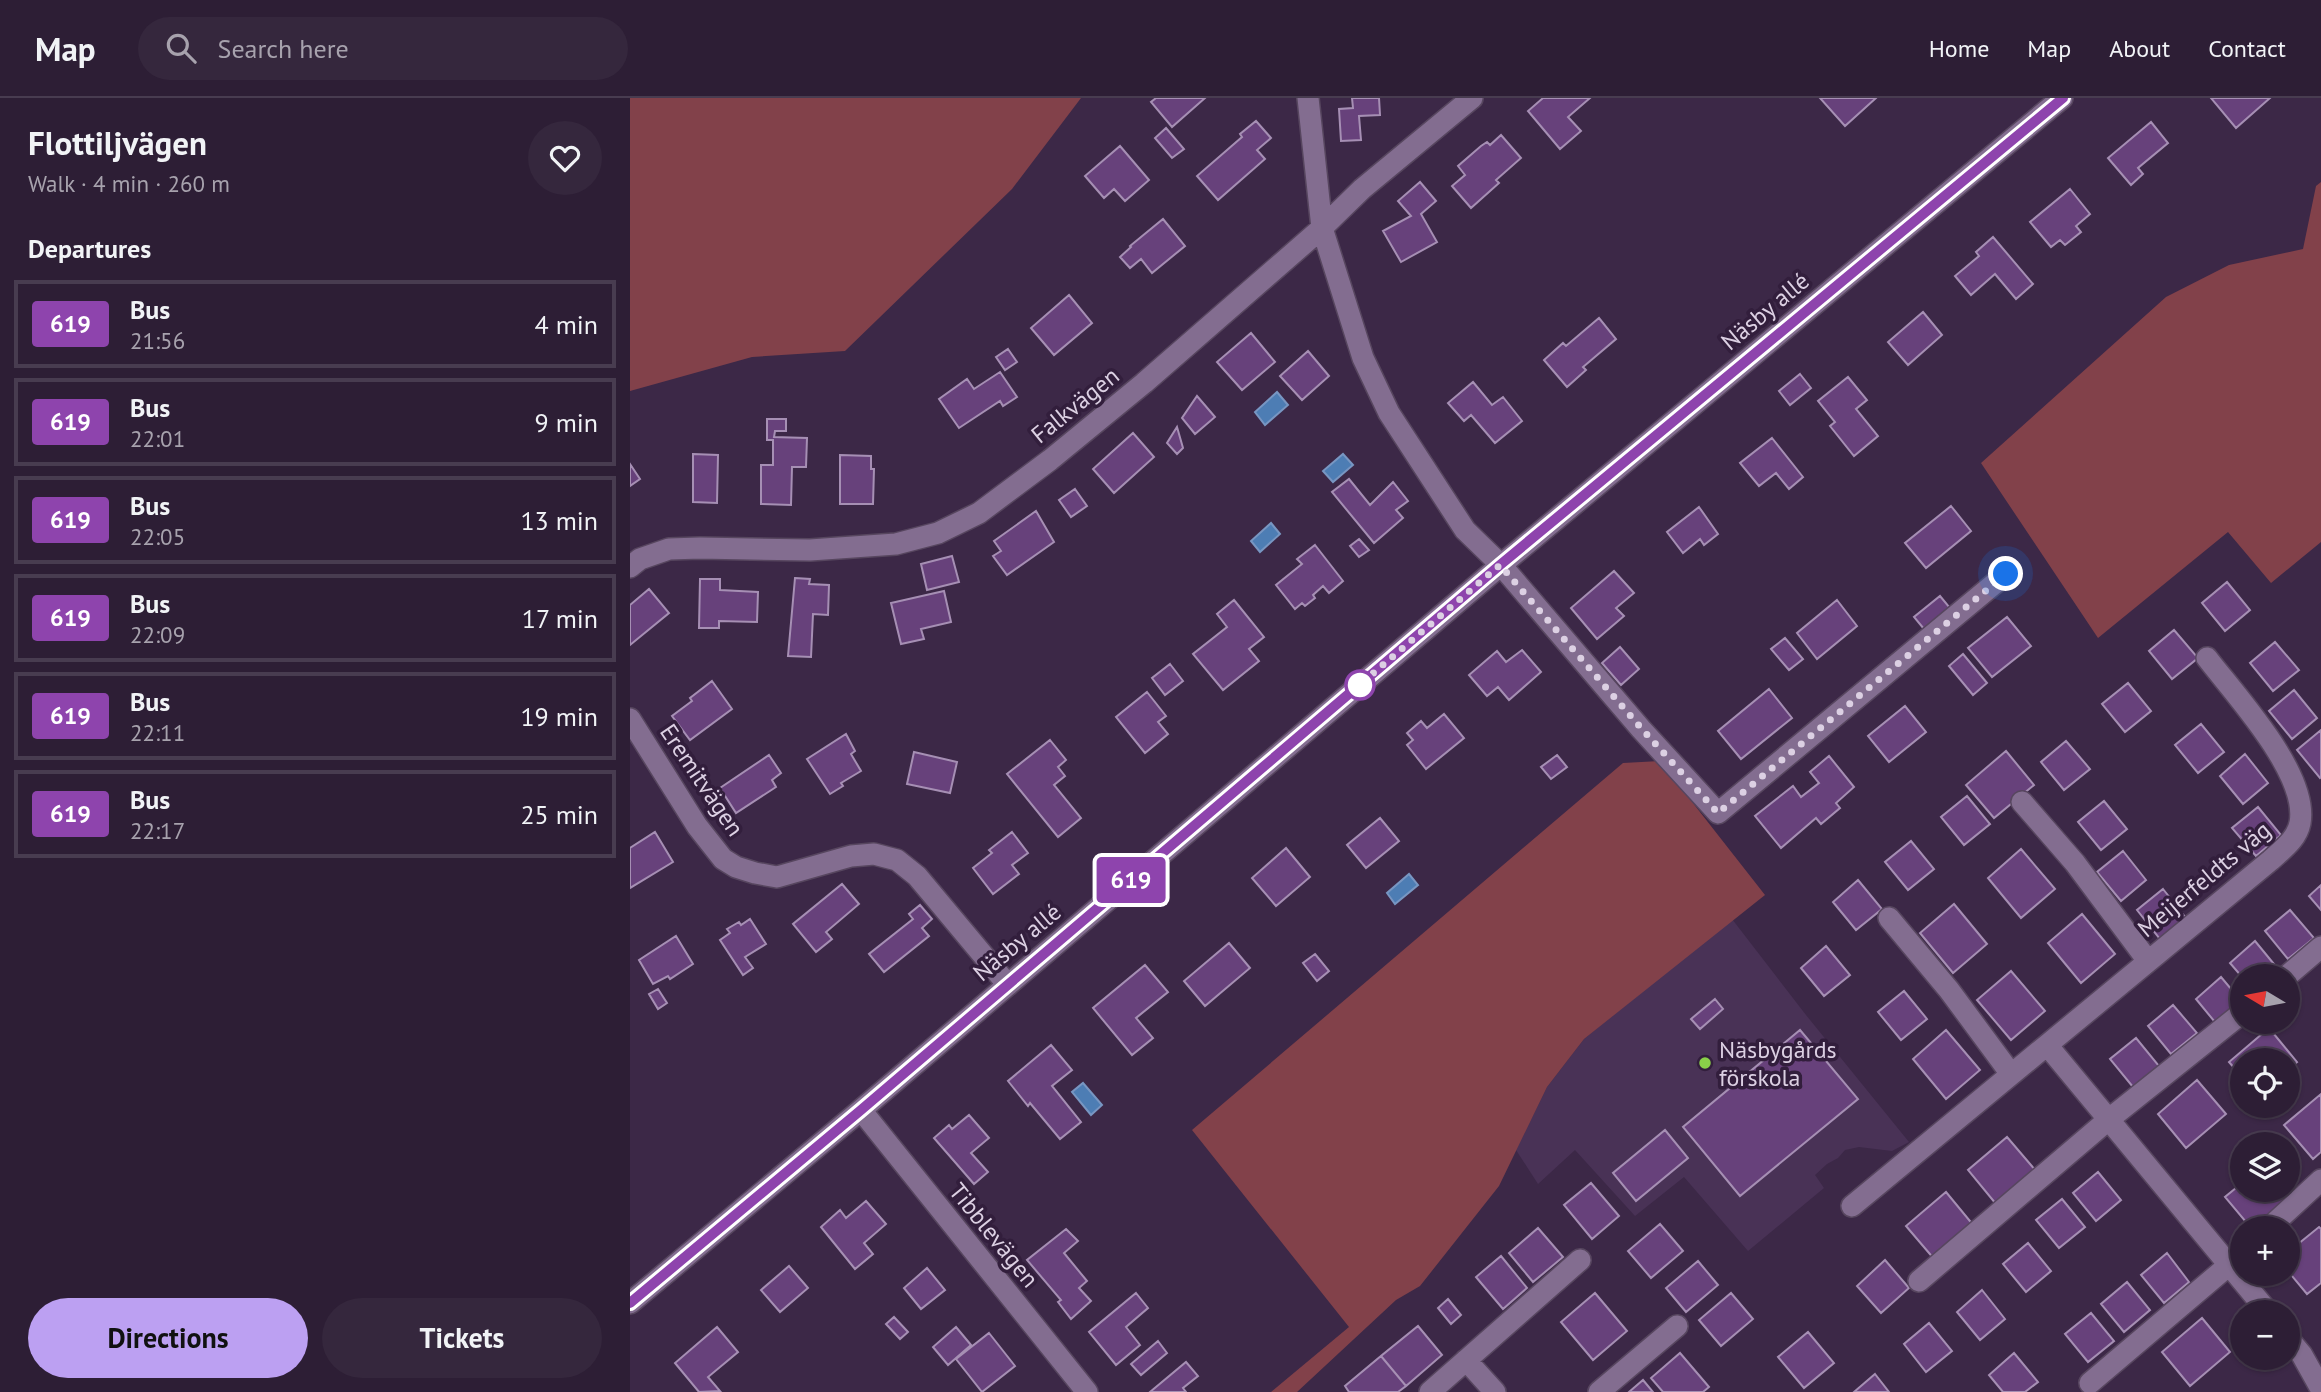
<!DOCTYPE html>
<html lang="en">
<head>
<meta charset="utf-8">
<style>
	:root { --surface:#2d1e35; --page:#35273d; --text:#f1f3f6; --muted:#a7a2ad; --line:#483c50; --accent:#bca0f2 }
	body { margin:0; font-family:"PT Sans",sans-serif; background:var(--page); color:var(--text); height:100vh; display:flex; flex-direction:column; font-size:26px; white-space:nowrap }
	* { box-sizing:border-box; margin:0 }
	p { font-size:23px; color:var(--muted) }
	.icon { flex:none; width:38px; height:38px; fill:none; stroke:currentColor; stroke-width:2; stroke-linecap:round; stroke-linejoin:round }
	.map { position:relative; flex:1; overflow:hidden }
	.panel { display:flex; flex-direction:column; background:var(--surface); width:630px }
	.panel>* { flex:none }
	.badge { padding:0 14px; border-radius:5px; font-size:24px; line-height:46px }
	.needle { width:46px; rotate:280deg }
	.fabs { position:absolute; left:1600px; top:866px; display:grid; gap:14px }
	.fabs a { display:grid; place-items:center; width:70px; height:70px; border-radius:50%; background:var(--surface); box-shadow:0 2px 5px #0004,0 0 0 2px var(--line); font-size:35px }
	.you { position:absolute; width:35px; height:35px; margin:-18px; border:5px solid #fff; border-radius:50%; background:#1a73e8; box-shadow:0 0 0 10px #1a73e833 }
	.map>.badge { position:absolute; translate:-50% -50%; box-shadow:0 0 0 4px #fff }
	h2 { padding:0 28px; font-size:26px; line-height:63px }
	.round { display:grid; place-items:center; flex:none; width:74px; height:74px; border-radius:37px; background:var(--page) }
	.head { display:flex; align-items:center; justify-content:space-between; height:119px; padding:0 28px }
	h1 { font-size:33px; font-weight:700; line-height:52px }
	.cta { display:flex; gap:14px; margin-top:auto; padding:14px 28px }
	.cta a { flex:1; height:80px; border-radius:42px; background:var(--accent); color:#111; font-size:28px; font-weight:700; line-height:80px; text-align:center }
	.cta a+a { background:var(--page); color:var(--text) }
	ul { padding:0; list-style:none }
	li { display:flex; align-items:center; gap:21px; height:88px; margin:0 14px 10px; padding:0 14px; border:4px solid var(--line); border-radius:0px }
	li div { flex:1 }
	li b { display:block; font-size:26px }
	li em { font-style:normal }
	li .badge { min-width:77px; font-weight:700; text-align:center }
	header { display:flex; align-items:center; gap:42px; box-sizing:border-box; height:98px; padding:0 35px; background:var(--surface); border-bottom:2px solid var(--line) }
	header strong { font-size:33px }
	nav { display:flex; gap:38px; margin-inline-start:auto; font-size:24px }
	.search { width:490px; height:63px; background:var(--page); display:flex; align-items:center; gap:18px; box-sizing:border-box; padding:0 24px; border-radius:38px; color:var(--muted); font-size:26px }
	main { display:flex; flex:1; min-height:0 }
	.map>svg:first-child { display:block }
	.built { fill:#493256 }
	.green { fill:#82414a }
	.water { fill:#4d7db4; stroke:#7896c2; stroke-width:2 }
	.building { fill:#67417b; stroke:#a68fb4; stroke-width:2 }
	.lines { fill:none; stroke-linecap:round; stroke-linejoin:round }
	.minor-casing { stroke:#57465f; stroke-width:24 }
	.minor { stroke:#836d90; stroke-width:21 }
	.line-casing { stroke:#fff; stroke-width:16 }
	.line { stroke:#8e44ad; stroke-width:10 }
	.walk { stroke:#dcd0e3; stroke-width:7; stroke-dasharray:0 12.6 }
	.stop-dot { fill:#fff; stroke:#8e44ad; stroke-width:3.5 }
	.poi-dot { fill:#89cf49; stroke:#321e3c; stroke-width:2.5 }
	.labels { text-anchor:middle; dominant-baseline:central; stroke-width:7; stroke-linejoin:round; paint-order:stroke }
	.street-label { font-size:24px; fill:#dcd0e3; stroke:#321e3c }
	.poi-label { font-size:24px; fill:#dcd0e3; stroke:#321e3c; text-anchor:start }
</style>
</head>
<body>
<header>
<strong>Map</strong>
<div class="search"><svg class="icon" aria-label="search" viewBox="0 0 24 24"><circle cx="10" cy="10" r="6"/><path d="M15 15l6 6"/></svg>Search here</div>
<nav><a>Home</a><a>Map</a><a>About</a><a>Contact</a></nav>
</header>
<main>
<section class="panel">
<div class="head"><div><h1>Flottiljvägen</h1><p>Walk · 4 min · 260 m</p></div><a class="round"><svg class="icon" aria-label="heart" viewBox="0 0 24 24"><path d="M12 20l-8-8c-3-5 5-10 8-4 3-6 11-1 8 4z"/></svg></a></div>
<h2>Departures</h2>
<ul>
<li><span class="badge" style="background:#8e44ad;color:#fff">619</span><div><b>Bus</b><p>21:56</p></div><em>4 min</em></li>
<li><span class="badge" style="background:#8e44ad;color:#fff">619</span><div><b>Bus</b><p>22:01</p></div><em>9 min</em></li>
<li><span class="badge" style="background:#8e44ad;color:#fff">619</span><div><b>Bus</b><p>22:05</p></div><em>13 min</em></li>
<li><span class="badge" style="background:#8e44ad;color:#fff">619</span><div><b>Bus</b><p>22:09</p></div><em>17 min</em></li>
<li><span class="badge" style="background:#8e44ad;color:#fff">619</span><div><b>Bus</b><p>22:11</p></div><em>19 min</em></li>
<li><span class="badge" style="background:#8e44ad;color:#fff">619</span><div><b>Bus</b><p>22:17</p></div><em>25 min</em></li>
</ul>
<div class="cta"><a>Directions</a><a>Tickets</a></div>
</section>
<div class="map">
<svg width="1691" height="1294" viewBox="0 0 1691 1294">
	<rect width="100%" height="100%" fill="#3c2847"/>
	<path class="built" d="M1102,821L1176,917L1279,1044L1262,1053L1229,1049L1215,1052L1208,1060L1197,1066L1185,1077L1194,1090L1118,1153L1054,1079L1005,1118L945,1052L908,1086L886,1052L917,989L954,941Z"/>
	<path class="green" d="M0,0H451L382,91L215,253L122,259L0,293Z
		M1691,84V444L1641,485L1598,434L1468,540L1351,365L1536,199L1599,167L1673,151L1686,88Z
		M1030,663L1135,797L954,941L917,989L869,1088L790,1188L766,1202L667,1294H641L719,1229L562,1032L993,665Z"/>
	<path class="water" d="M647,294L658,307L635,327L625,314Z
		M713,356L723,367L703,384L693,373Z
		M641,425L650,436L630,454L621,443Z
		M779,776L788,787L765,806L757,795Z
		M453,985L472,1007L461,1017L442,994Z"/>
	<path class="building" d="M526,0H575L542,29L521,4Z
		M722,0H749L750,17L729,18L731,42L711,43L709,11L723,10Z
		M913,0H960L938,19L951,33L930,51L898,13Z
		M1190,0H1246L1215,28Z
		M1581,0H1640L1606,30Z
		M626,23L641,40L627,52L635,61L588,102L567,78L612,39L610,36Z
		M1521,24L1538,45L1508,70L1513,76L1501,87L1478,60Z
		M536,30L554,51L542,60L525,40Z
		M871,37L891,60L866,82L869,85L841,110L822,88L835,77L828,68L851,48L857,44L860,47Z
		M490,48L519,82L495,103L484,91L474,100L455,78Z
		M790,84L806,103L791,116L807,144L771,164L753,133L781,118L768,103Z
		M1440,91L1460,116L1446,128L1451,134L1435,147L1430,142L1421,149L1400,124Z
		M533,121L555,148L522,175L511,161L500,170L490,159L501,149L500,148Z
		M1363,139L1403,186L1386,201L1365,176L1341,197L1325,178L1349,158L1346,154Z
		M439,197L462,225L424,257L401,230Z
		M1293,214L1312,237L1278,267L1258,244Z
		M969,220L986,241L953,269L956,272L937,289L914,262L933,245L936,248Z
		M621,235L645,264L612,292L587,264Z
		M378,251L387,264L375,272L366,259Z
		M678,253L699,278L672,302L650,278Z
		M370,274L387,299L373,308L370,303L329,330L309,301L337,281L344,291Z
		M1170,276L1181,290L1160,307L1149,293Z
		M1218,279L1237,302L1226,311L1248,338L1224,358L1200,328L1205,324L1188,303Z
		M843,284L862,307L873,299L892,323L865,345L841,317L834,323L818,305Z
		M567,298L585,319L565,336L552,320Z
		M137,321H156V333H145L144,339L177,340L176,369H162L161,407L131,406V367H143V342H137Z
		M547,329L553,350L547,356L537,345Z
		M503,335L524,359L484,395L463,371Z
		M1142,340L1173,379L1159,391L1146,375L1129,388L1110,365Z
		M63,356L88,357L87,405L63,404Z
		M210,357L241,358V371H244L243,406H210Z
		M0,366L10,381L0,388Z
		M719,381L740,407L763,384L778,403L766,412L773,420L744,445L702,394Z
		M445,391L457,408L441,419L429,402Z
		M1321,408L1341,433L1296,470L1275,445Z
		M1069,409L1088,436L1074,447L1070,441L1053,455L1037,434Z
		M406,413L424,444L377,477L363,458L371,453L364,443Z
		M729,441L739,452L729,459L720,448Z
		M685,447L713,483L699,495L693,488L683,497L685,500L675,508L672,505L665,511L646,487L672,466L667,461Z
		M322,458L329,484L297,492L291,466Z
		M984,473L1004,495L986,510L994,518L967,541L941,510Z
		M165,480L180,481L179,486L199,487L198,517L183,516L181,559L158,558Z
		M70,481H90V492L128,494L127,524L89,523V530H69Z
		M1597,484L1620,512L1595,533L1572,505Z
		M19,491L39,515L0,547V507Z
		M314,493L321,524L291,531L294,541L271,546L261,505Z
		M1310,498L1320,510L1294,531L1284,519Z
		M604,502L634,539L619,551L629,563L593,592L563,556L597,529L587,516Z
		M1207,502L1227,528L1187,561L1167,535Z
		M1377,519L1401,548L1362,579L1338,550Z
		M1544,532L1568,560L1542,581L1519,553Z
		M1155,540L1173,561L1159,572L1141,551Z
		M1645,544L1669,572L1643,593L1620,565Z
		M990,549L1009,571L991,587L972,565Z
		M892,552L911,574L879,602L868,589L857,598L839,577L867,553L876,564Z
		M1333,556L1357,585L1343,597L1319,568Z
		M540,566L553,583L535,597L522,580Z
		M82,583L102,611L60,642L42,618L62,603L60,600Z
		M1498,585L1521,613L1495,634L1472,606Z
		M1139,591L1162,620L1111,661L1088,633Z
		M1664,592L1687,620L1662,641L1639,613Z
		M517,594L536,618L528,624L538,636L515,655L486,619Z
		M1275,608L1296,634L1259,664L1238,638Z
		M814,616L834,640L796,671L777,647L783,642L777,635L791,623L797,630Z
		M1571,626L1594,654L1568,675L1545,647Z
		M1691,632V679L1690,680L1667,652Z
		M216,636L225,653L221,656L231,673L211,685L213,688L200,696L177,661Z
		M420,642L436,662L428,669L435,678L424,687L451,720L428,739L377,676Z
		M1436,643L1460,671L1434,692L1411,664Z
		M1376,653L1404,687L1364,720L1336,687Z
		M284,654L327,664L320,695L277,686Z
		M1615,656L1638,685L1613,706L1590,678Z
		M139,657L151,675L142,682L146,689L106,715L90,690Z
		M927,657L937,669L921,681L911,669Z
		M1199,658L1224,689L1206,705L1210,710L1191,726L1186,720L1151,750L1125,718L1163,688L1171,699L1189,685L1180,674Z
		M1337,698L1360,726L1334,747L1311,719Z
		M1474,703L1497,731L1471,752L1448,724Z
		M1628,709L1651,737L1626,758L1602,730Z
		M750,720L769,743L736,770L717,747Z
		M25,734L43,764L0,790V750Z
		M382,734L398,755L382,767L389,776L363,796L343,770L362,755L359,752Z
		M1281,743L1304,771L1278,792L1255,764Z
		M656,750L680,779L646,808L622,780Z
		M1391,751L1425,791L1391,820L1358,780Z
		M1493,753L1516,782L1491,803L1467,774Z
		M1228,782L1252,811L1226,832L1203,804Z
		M212,786L229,806L196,834L202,841L186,854L163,826Z
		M1691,787V812L1679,798Z
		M1533,791L1556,820L1530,841L1507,812Z
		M1324,806L1357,846L1323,875L1290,835Z
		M290,807L302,821L292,830L299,838L254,874L239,856L283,821L279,816Z
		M1660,812L1684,840L1658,861L1635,833Z
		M1452,816L1485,856L1451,885L1418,845Z
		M120,821L136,846L115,859L123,870L113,877L90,842L100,835L97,831L109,824L111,827Z
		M46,838L63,866L40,881L38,878L23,886L9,862Z
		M1625,843L1648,871L1640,878L1612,879L1600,865Z
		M599,845L620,870L575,908L554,883Z
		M1196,848L1220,877L1194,898L1171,870Z
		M685,856L699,873L687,883L673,865Z
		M515,867L538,894L506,920L523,940L502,957L463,910Z
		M1381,873L1415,913L1381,942L1347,902Z
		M1591,879L1612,904V910L1589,929L1566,901Z
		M28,891L37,905L28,911L19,896Z
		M1274,893L1297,921L1271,942L1248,914Z
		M1085,901L1093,911L1070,931L1061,921Z
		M1543,907L1567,935L1541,956L1518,928Z
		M1639,930L1667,964L1657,972V962H1612V979L1599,964Z
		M1170,932L1228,1001L1110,1098L1053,1029Z
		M1316,932L1350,972L1316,1001L1283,961Z
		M1506,940L1529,968L1503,989L1480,961Z
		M421,947L442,972L422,988L451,1024L430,1041L400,1005L398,1008L378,983Z
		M1567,982L1596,1016L1556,1050L1528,1016Z
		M1691,996V1054L1683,1061L1654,1027Z
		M339,1017L359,1040L341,1055L358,1074L344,1086L304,1040L319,1027L322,1031Z
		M1035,1032L1058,1060L1006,1103L983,1075Z
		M1377,1039L1406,1073L1366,1106L1338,1072Z
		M1468,1074L1491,1102L1466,1123L1443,1095Z
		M961,1085L989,1118L962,1141L934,1107Z
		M1612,1085V1092H1657L1663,1099L1626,1130H1621L1595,1099Z
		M1316,1094L1344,1128L1305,1162L1276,1128Z
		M1432,1101L1455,1129L1429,1150L1406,1122Z
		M236,1103L256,1126L234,1145L243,1156L225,1171L191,1129L210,1112L216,1120Z
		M1030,1126L1053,1153L1021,1180L998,1153Z
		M1689,1129L1691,1131V1185L1677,1196L1657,1172V1155Z
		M908,1130L933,1159L903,1184L879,1155Z
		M436,1131L448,1143L434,1155L457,1183L449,1190L461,1203L441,1221L428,1204L431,1202L397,1162Z
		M1398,1145L1421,1173L1396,1194L1373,1166Z
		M1537,1155L1559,1184L1534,1205L1511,1177Z
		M871,1158L897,1190L873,1211L846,1179Z
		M1255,1162L1279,1190L1251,1215L1227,1188Z
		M1068,1163L1088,1187L1056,1214L1036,1190Z
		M159,1168L178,1190L150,1214L131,1192Z
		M297,1170L315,1192L291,1211L274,1190Z
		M1497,1184L1520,1212L1494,1234L1471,1206Z
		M1352,1192L1375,1221L1350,1242L1327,1214Z
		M506,1195L518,1210L496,1229L510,1247L486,1267L459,1234Z
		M965,1195L997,1233L963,1262L931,1224Z
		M1101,1195L1123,1221L1091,1248L1069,1222Z
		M818,1201L831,1217L821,1226L808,1210Z
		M1461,1215L1484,1243L1458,1264L1435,1236Z
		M264,1219L278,1234L270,1241L256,1226Z
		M1572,1220L1600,1254L1560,1288L1532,1254Z
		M1299,1225L1322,1253L1296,1274L1274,1246Z
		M788,1228L812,1257L776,1288L751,1258Z
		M87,1229L108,1254L78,1279L90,1293L69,1294L45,1265Z
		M326,1229L341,1247L318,1267L303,1249Z
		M1178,1234L1204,1265L1174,1290L1148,1259Z
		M359,1235L385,1268L352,1294L326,1261Z
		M528,1243L537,1255L511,1277L501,1266Z
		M1050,1255L1079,1289L1073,1294H1033L1021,1280Z
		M1384,1255L1408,1284L1395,1294H1373L1359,1277Z
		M751,1258L776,1288L768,1294H719L715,1288Z
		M556,1264L568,1278L553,1290L556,1294H520Z
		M1245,1276L1259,1294H1224Z
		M1013,1282L1023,1294H999Z"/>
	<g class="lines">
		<g class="minor-casing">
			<path id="minor" d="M678,0L692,130L733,260L759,315L835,432L871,467L1011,631L1088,715L1376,476
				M0,469L10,461L39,451L70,450L180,452L266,446L308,435L349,415L420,362L514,285L692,130L732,91L842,0
				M0,621L67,728L93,761L106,769L125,775L147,779L221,758L244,756L267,762L287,778L378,887
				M1392,704L1445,765L1518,863
				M1259,820L1319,892L1381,976
				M1657,878L1691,849
				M1417,947L1641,762C1653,751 1667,741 1670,725C1679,676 1606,598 1577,560
				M231,1012L457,1294
				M1222,1108L1417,947L1638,1214
				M1639,1130L1691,1082
				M1289,1183L1478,1022L1612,915
				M0,1205L231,1012L871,467L1432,0
				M1657,1239L1672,1257L1691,1291
				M836,1262L865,1294
				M1460,1285L1612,1156
				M800,1294L950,1162
				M969,1294L1047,1228"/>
		</g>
		<use href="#minor" class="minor"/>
	</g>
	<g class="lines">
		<g class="line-casing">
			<path id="line" d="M0,1205L231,1012L870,467L1433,0"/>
		</g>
		<use href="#line" class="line"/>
		<path class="walk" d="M730,587L727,589L870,467L1012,631L1088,715L1376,476"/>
	</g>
	<circle class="stop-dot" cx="730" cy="587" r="14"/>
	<circle class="poi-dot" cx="1075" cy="965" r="7"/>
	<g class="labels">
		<g class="street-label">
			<text transform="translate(1135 213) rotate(-40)">Näsby allé</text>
			<text transform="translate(445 307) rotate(-39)">Falkvägen</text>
			<text transform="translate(72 682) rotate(56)">Eremitvägen</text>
			<text transform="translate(1574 781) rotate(-40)">Meijerfeldts väg</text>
			<text transform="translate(387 844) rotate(-40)">Näsby allé</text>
			<text transform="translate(364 1137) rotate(51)">Tibblevägen</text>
		</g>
		<g class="poi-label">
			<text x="1089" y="951">Näsbygårds<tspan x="1089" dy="28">förskola</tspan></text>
		</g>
	</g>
</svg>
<div class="fabs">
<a><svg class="needle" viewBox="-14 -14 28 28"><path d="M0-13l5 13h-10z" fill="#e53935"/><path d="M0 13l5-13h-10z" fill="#a7a2ad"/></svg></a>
<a><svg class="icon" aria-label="locate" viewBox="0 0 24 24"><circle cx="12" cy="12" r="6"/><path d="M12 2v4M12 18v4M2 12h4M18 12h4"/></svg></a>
<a><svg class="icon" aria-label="layers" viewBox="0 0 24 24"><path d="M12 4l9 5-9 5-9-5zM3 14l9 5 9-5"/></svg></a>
<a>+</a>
<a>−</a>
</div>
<div class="you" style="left:1376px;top:476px"></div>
<b class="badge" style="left:501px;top:782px;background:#8e44ad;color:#fff">619</b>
</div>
</main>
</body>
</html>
